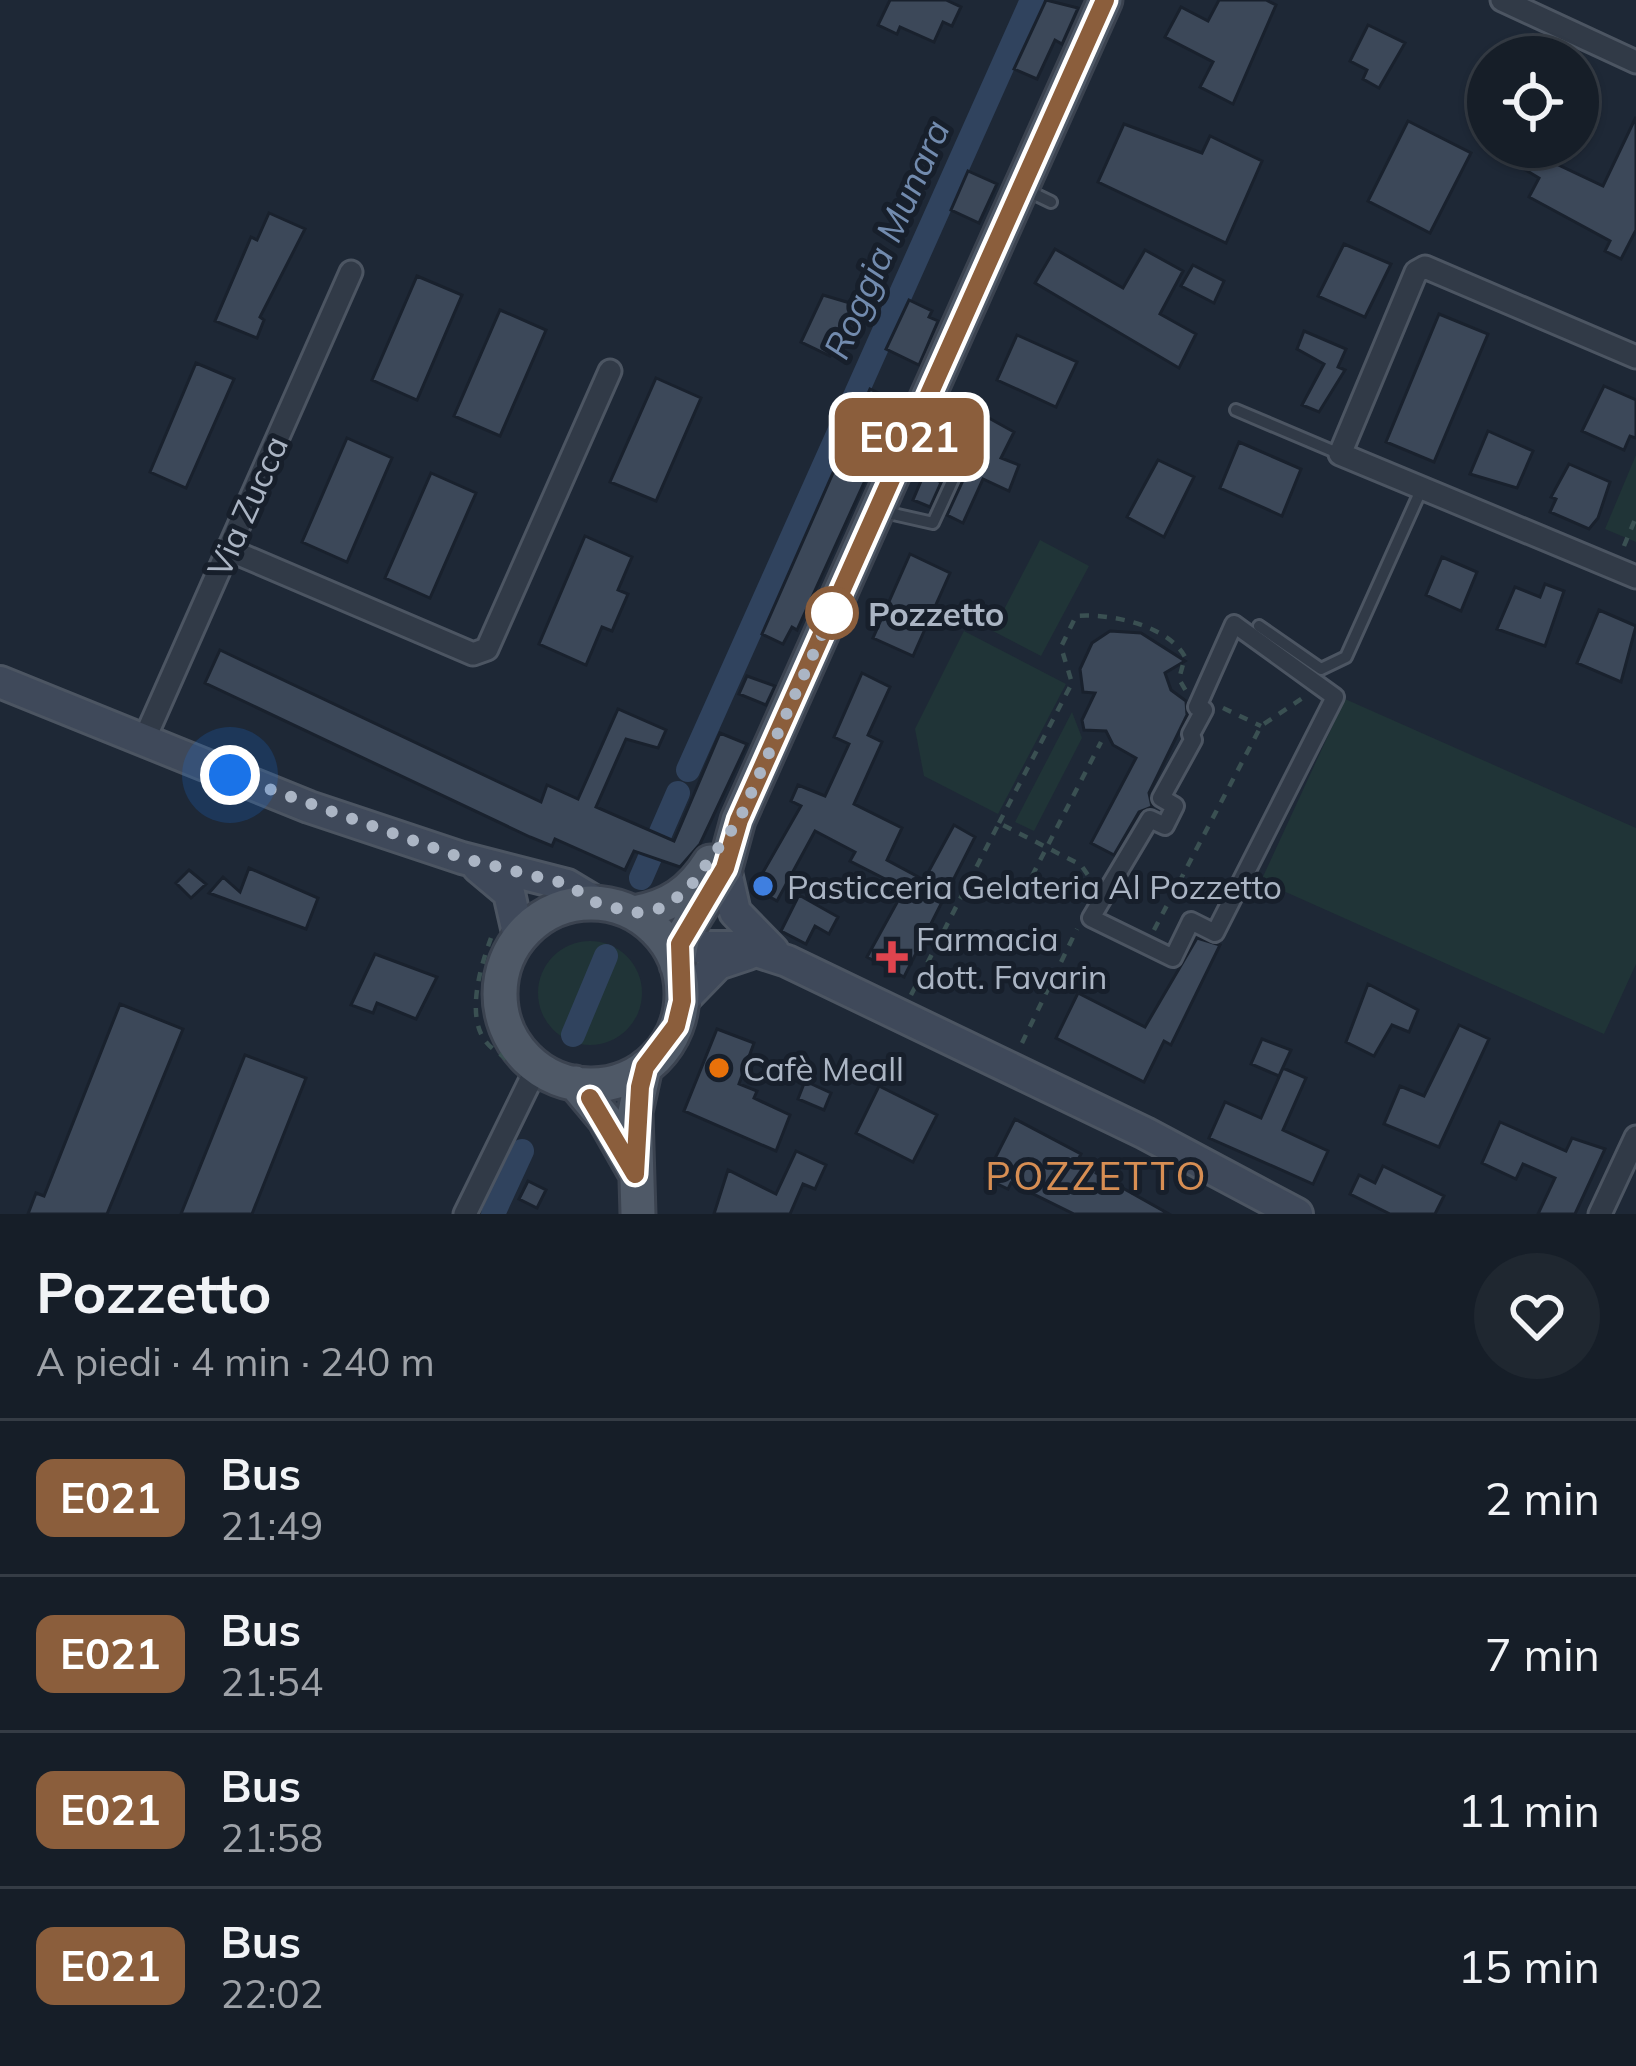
<!DOCTYPE html>
<html lang="it">
<head>
<meta charset="utf-8">
<style>
	:root { --surface:#161e28; --page:#1f2730; --text:#f1f3f6; --muted:#9ea2a8; --line:#353c45 }
	body { margin:0; font-family:Mulish,sans-serif; background:var(--page); color:var(--text); height:100vh; display:flex; flex-direction:column; font-size:45px; white-space:nowrap }
	* { box-sizing:border-box; margin:0 }
	p { font-size:39px; color:var(--muted) }
	.icon { flex:none; width:66px; height:66px; fill:none; stroke:currentColor; stroke-width:2; stroke-linecap:round; stroke-linejoin:round }
	.map { position:relative; height:1214px; overflow:hidden }
	.side { display:flex; flex-direction:column; background:var(--surface); flex:1 }
	.side>* { flex:none }
	.badge { padding:0 24px; border-radius:18px; font-size:42px; line-height:78px }
	.fabs { position:absolute; left:1467px; top:36px; display:grid; gap:24px }
	.fabs a { display:grid; place-items:center; width:132px; height:132px; border-radius:50%; background:var(--surface); box-shadow:0 3px 9px #0004,0 0 0 3px var(--line); font-size:60px }
	.you { position:absolute; width:60px; height:60px; margin:-30px; border:9px solid #fff; border-radius:50%; background:#1a73e8; box-shadow:0 0 0 18px #1a73e833 }
	.map>.badge { position:absolute; translate:-50% -50%; box-shadow:0 0 0 6px #fff }
	.round { display:grid; place-items:center; flex:none; width:126px; height:126px; border-radius:63px; background:var(--page) }
	.head { display:flex; align-items:center; justify-content:space-between; height:204px; padding:0 36px }
	h1 { font-size:57px; font-weight:700; line-height:90px }
	ul { padding:0; list-style:none }
	li { display:flex; align-items:center; gap:36px; height:156px; padding:0 36px; border-top:3px solid var(--line) }
	li div { flex:1 }
	li b { display:block; font-size:45px }
	li em { font-style:normal }
	li .badge { min-width:132px; font-weight:700; text-align:center }
	.map>svg:first-child { display:block }
	.green { fill:#203437 }
	.lines { fill:none; stroke-linecap:round; stroke-linejoin:round }
	.canal { stroke:#30435e; stroke-width:24 }
	.building { fill:#3c4859; stroke:#19212d; stroke-width:3 }
	.service-casing { stroke:#4c5562; stroke-width:16 }
	.pedestrian-casing { stroke:#4c5562; stroke-width:22 }
	.minor-casing { stroke:#4c5562; stroke-width:27 }
	.secondary-casing { stroke:#4c5562; stroke-width:36 }
	.primary-casing { stroke:#3b4350; stroke-width:39 }
	.path { stroke:#3a5052; stroke-width:4.5; stroke-dasharray:9 9; stroke-linecap:butt }
	.service { stroke:#313a47; stroke-width:10 }
	.pedestrian { stroke:#313a47; stroke-width:16 }
	.minor { stroke:#313a47; stroke-width:21 }
	.secondary { stroke:#3f495a; stroke-width:30 }
	.primary { stroke:#4f5967; stroke-width:33 }
	.line-casing { stroke:#fff; stroke-width:27 }
	.line { stroke:#8b5e3c; stroke-width:18 }
	.walk { stroke:#abb5c4; stroke-width:12; stroke-dasharray:0 21.6 }
	.stop-dot { fill:#fff; stroke:#8b5e3c; stroke-width:6 }
	.shop-dot { fill:#3f7fe0; stroke:#171f2b; stroke-width:4.5 }
	.health-dot { fill:#e0444e; stroke:#171f2b; stroke-width:4.5 }
	.food-dot { fill:#e8710a; stroke:#171f2b; stroke-width:4.5 }
	.labels { text-anchor:middle; dominant-baseline:central; stroke-width:10; stroke-linejoin:round; paint-order:stroke }
	.street-label { font-size:33px; fill:#abb5c4; stroke:#171f2b }
	.stop-label { font-size:33px; font-weight:bold; fill:#abb5c4; stroke:#171f2b; text-anchor:start }
	.poi-label { font-size:33px; fill:#abb5c4; stroke:#171f2b; text-anchor:start }
	.water-label { font-size:36px; font-style:italic; fill:#728bae; stroke:#171f2b }
	.quarter-label { font-size:39px; letter-spacing:3px; fill:#d78e53; stroke:#171f2b }
</style>
</head>
<body>
<div class="map">
<svg width="1636" height="1214" viewBox="0 0 1636 1214">
	<rect width="100%" height="100%" fill="#1e2836"/>
	<path class="green" d="M1636,455V542L1605,529Z
		M1040,540L1089,566L1041,656L993,631Z
		M964,631L1066,684L998,814L924,776L915,729Z
		M1345,699L1636,828V964L1604,1034L1261,881Z
		M1072,712L1082,738L1034,831L1015,822Z
		M538 993a52 52 0 1 1 104 0a52 52 0 1 1-104 0Z"/>
	<g class="lines">
		<path class="canal" d="M688,770L1032,0
			M641,878L678,793
			M573,1035L606,956
			M493,1214L522,1151"/>
	</g>
	<path class="building" d="M890,0H946L961,7L952,26L943,22L934,42L900,27L897,34L878,25Z
		M1046,0L1078,8L1062,44L1055,40L1037,79L1014,69Z
		M1219,0H1266L1276,5L1233,104L1200,87L1213,62L1165,37L1181,7L1208,21Z
		M1368,25L1405,43L1379,88L1363,79L1367,70L1350,61Z
		M1636,117V230L1621,259L1605,251L1610,241L1529,197L1539,178L1524,169L1533,153L1603,186Z
		M1408,121L1471,153L1430,233L1368,201Z
		M1124,124L1202,153L1210,136L1262,161L1226,243L1098,182Z
		M968,171L997,184L979,223L951,210Z
		M269,213L305,229L260,317L264,320L257,338L215,321L251,237L257,240Z
		M1344,244L1391,264L1365,317L1318,296Z
		M1055,249L1123,288L1145,250L1183,271L1160,314L1196,334L1179,368L1035,283Z
		M1193,265L1224,281L1214,303L1181,286Z
		M417,276L462,295L417,400L372,380Z
		M823,295L860,306L830,356L801,342Z
		M909,300L932,311L929,317L938,321L919,365L886,349Z
		M500,310L546,330L500,436L454,416Z
		M1439,314L1488,334L1434,462L1386,442Z
		M1304,331L1346,349L1338,367L1345,370L1319,412L1302,405L1324,364L1297,349Z
		M1017,335L1077,362L1056,407L997,380Z
		M196,363L234,379L186,488L150,472Z
		M656,378L701,398L656,501L610,482Z
		M1604,386L1636,400V438L1630,436L1624,450L1582,431Z
		M870,389L889,398L878,422L889,428L797,630L792,627L783,644L762,634Z
		M978,412L1014,432L1001,458L1019,465L1009,491L983,479L963,523L947,515L965,476L951,459Z
		M1488,431L1533,451L1517,488L1470,474Z
		M347,438L392,458L347,562L302,542Z
		M1239,442L1301,469L1282,516L1220,488Z
		M1158,460L1194,477L1164,537L1127,517Z
		M1569,464L1610,482L1598,518L1589,529L1550,512L1556,499L1551,497Z
		M431,473L476,493L430,598L385,578Z
		M924,474L941,482L943,478L930,507L913,500Z
		M585,536L632,557L618,590L628,594L612,631L602,627L586,665L539,644Z
		M910,554L950,573L913,656L873,638Z
		M1442,557L1477,572L1461,611L1426,595Z
		M1545,584L1564,591L1545,646L1497,629L1515,587L1540,597Z
		M1599,610L1636,626L1621,682L1577,663Z
		M1110,631L1141,633L1185,661L1165,673L1171,690L1186,701L1187,715L1149,793L1152,807L1139,812L1114,855L1091,843L1136,758L1113,745L1106,731L1084,730L1082,720L1095,693L1083,692L1080,669L1092,643Z
		M220,650L541,802L547,785L578,799L618,709L666,730L658,748L626,739L596,807L674,841L720,733L747,744L700,844L680,867L634,851L625,870L555,839L552,846L530,837L205,683Z
		M862,673L890,687L868,735L882,742L854,804L902,828L887,860L924,880L954,825L975,837L904,977L867,957L899,899L887,893L893,883L850,861L855,852L815,831L777,901L754,888L801,806L791,801L798,785L825,796L849,744L834,737Z
		M747,676L775,686L766,705L739,694Z
		M249,868L318,898L306,929L209,893L223,877L240,892Z
		M189,870L206,884L191,898L176,883Z
		M799,895L838,917L829,934L815,926L806,944L781,931Z
		M1197,938L1220,945L1171,1045L1164,1041L1144,1082L1056,1038L1078,993L1145,1027Z
		M375,954L437,977L416,1019L377,1003L373,1013L351,1005Z
		M1368,984L1418,1010L1409,1032L1392,1025L1374,1056L1346,1042Z
		M120,1004L183,1029L107,1214H28L36,1193L44,1196Z
		M1459,1025L1489,1039L1439,1147L1384,1124L1400,1086L1424,1096Z
		M717,1029L754,1043L739,1084L757,1091L754,1098L790,1115L776,1151L684,1111Z
		M1262,1039L1291,1050L1279,1076L1251,1064Z
		M245,1055L306,1078L252,1214H181Z
		M1283,1068L1306,1078L1283,1130L1328,1151L1313,1184L1209,1138L1225,1102L1261,1118Z
		M805,1081L831,1093L824,1110L798,1099Z
		M879,1086L937,1115L913,1162L856,1133Z
		M1015,1119L1081,1154L1078,1160L1097,1169L1096,1173L1169,1214H1074L1011,1183L1008,1189L985,1178Z
		M1500,1122L1566,1151L1572,1138L1605,1149L1575,1214H1538L1555,1178L1523,1164L1516,1179L1482,1163Z
		M796,1151L826,1165L815,1189L803,1184L790,1214H714L728,1170L776,1194Z
		M1383,1166L1444,1196L1435,1214H1390L1350,1194L1359,1175L1375,1183Z
		M528,1181L546,1190L537,1208L519,1199Z"/>
	<g class="lines">
		<g class="service-casing">
			<path id="service" d="M1024,189L1051,202
				M1236,410L1340,454
				M880,511L933,523L955,475L912,441
				M1259,626L1321,669L1346,657L1422,488"/>
		</g>
		<g class="pedestrian-casing">
			<path id="pedestrian" d="M1234,624L1335,697L1215,933L1191,921L1173,958L1091,918L1150,819L1165,826L1175,806L1161,798L1193,740L1191,734L1204,710L1197,707Z"/>
		</g>
		<g class="minor-casing">
			<path id="minor" d="M1502,0L1636,62
				M1636,357L1425,267L1416,272L1340,454L1636,577
				M227,549L473,654L487,649L610,371
				M144,740L351,272
				M465,1214L537,1067
				M1600,1214L1636,1137"/>
		</g>
		<g class="secondary-casing">
			<path id="secondary" d="M0,682L309,807L462,858L567,885L597,903
				M478,867L509,893L519,937
				M725,868L735,912L773,951
				M662,936L699,947H744L787,961L1145,1133L1297,1214
				M682,1001L718,964L748,954"/>
		</g>
		<g class="primary-casing">
			<path id="primary" d="M500 994a91 91 0 1 1 182 0a91 91 0 1 1-182 0Z
				M634,913C669,907 691,892 710,862
				M677,965L683,936L725,868L738,820L1105,0
				M575,1083L605,1119L634,1170
				M638,1214L635,1112L645,1067"/>
		</g>
		<path class="path" d="M1624,546L1636,517
			M1223,708L1261,726
			M999,823L1072,683L1061,647L1076,616C1109,613 1168,625 1185,657L1179,679L1186,691
			M1032,876L1101,742
			M1154,930L1261,726L1304,697
			M491,938C481,965 462,1024 492,1048C502,1057 505,1054 510,1067
			M911,995L999,823L1081,865L1092,881
			M1022,1043L1077,929"/>
		<use href="#service" class="service"/>
		<use href="#pedestrian" class="pedestrian"/>
		<use href="#minor" class="minor"/>
		<use href="#secondary" class="secondary"/>
		<use href="#primary" class="primary"/>
	</g>
	<g class="lines">
		<g class="line-casing">
			<path id="line" d="M590,1098L635,1174L640,1087L645,1067L676,1026L682,1001L680,944L725,868L739,820L1105,0"/>
		</g>
		<use href="#line" class="line"/>
		<path class="walk" d="M230,775L462,858L567,884L597,903L634,913L658,909L686,892L739,820L841,592L832,613"/>
	</g>
	<circle class="stop-dot" cx="832" cy="613" r="24"/>
	<circle class="shop-dot" cx="763" cy="886" r="12"/>
	<path class="health-dot" d="M886 939h12v12h12v12h-12v12h-12v-12h-12v-12h12z"/>
	<circle class="food-dot" cx="719" cy="1068" r="12"/>
	<g class="labels">
		<g class="street-label">
			<text transform="translate(247 506) rotate(-66)">Via Zucca</text>
		</g>
		<g class="stop-label">
			<text x="868" y="613">Pozzetto</text>
		</g>
		<g class="poi-label">
			<text x="787" y="886">Pasticceria Gelateria Al Pozzetto</text>
			<text x="916" y="938">Farmacia<tspan x="916" dy="38">dott. Favarin</tspan></text>
			<text x="743" y="1068">Cafè Meall</text>
		</g>
		<g class="water-label">
			<text transform="translate(886 239) rotate(-66)">Roggia Munara</text>
		</g>
		<g class="quarter-label">
			<text x="1097" y="1175">POZZETTO</text>
		</g>
	</g>
</svg>
<div class="fabs">
<a><svg class="icon" aria-label="locate" viewBox="0 0 24 24"><circle cx="12" cy="12" r="6"/><path d="M12 2v4M12 18v4M2 12h4M18 12h4"/></svg></a>
</div>
<div class="you" style="left:230px;top:775px"></div>
<b class="badge" style="left:909px;top:437px;background:#8b5e3c;color:#fff">E021</b>
</div>
<section class="side">
<div class="head"><div><h1>Pozzetto</h1><p>A piedi · 4 min · 240 m</p></div><a class="round"><svg class="icon" aria-label="heart" viewBox="0 0 24 24"><path d="M12 20l-8-8c-3-5 5-10 8-4 3-6 11-1 8 4z"/></svg></a></div>
<ul>
<li><span class="badge" style="background:#8b5e3c;color:#fff">E021</span><div><b>Bus</b><p>21:49</p></div><em>2 min</em></li>
<li><span class="badge" style="background:#8b5e3c;color:#fff">E021</span><div><b>Bus</b><p>21:54</p></div><em>7 min</em></li>
<li><span class="badge" style="background:#8b5e3c;color:#fff">E021</span><div><b>Bus</b><p>21:58</p></div><em>11 min</em></li>
<li><span class="badge" style="background:#8b5e3c;color:#fff">E021</span><div><b>Bus</b><p>22:02</p></div><em>15 min</em></li>
</ul>
</section>
</body>
</html>
